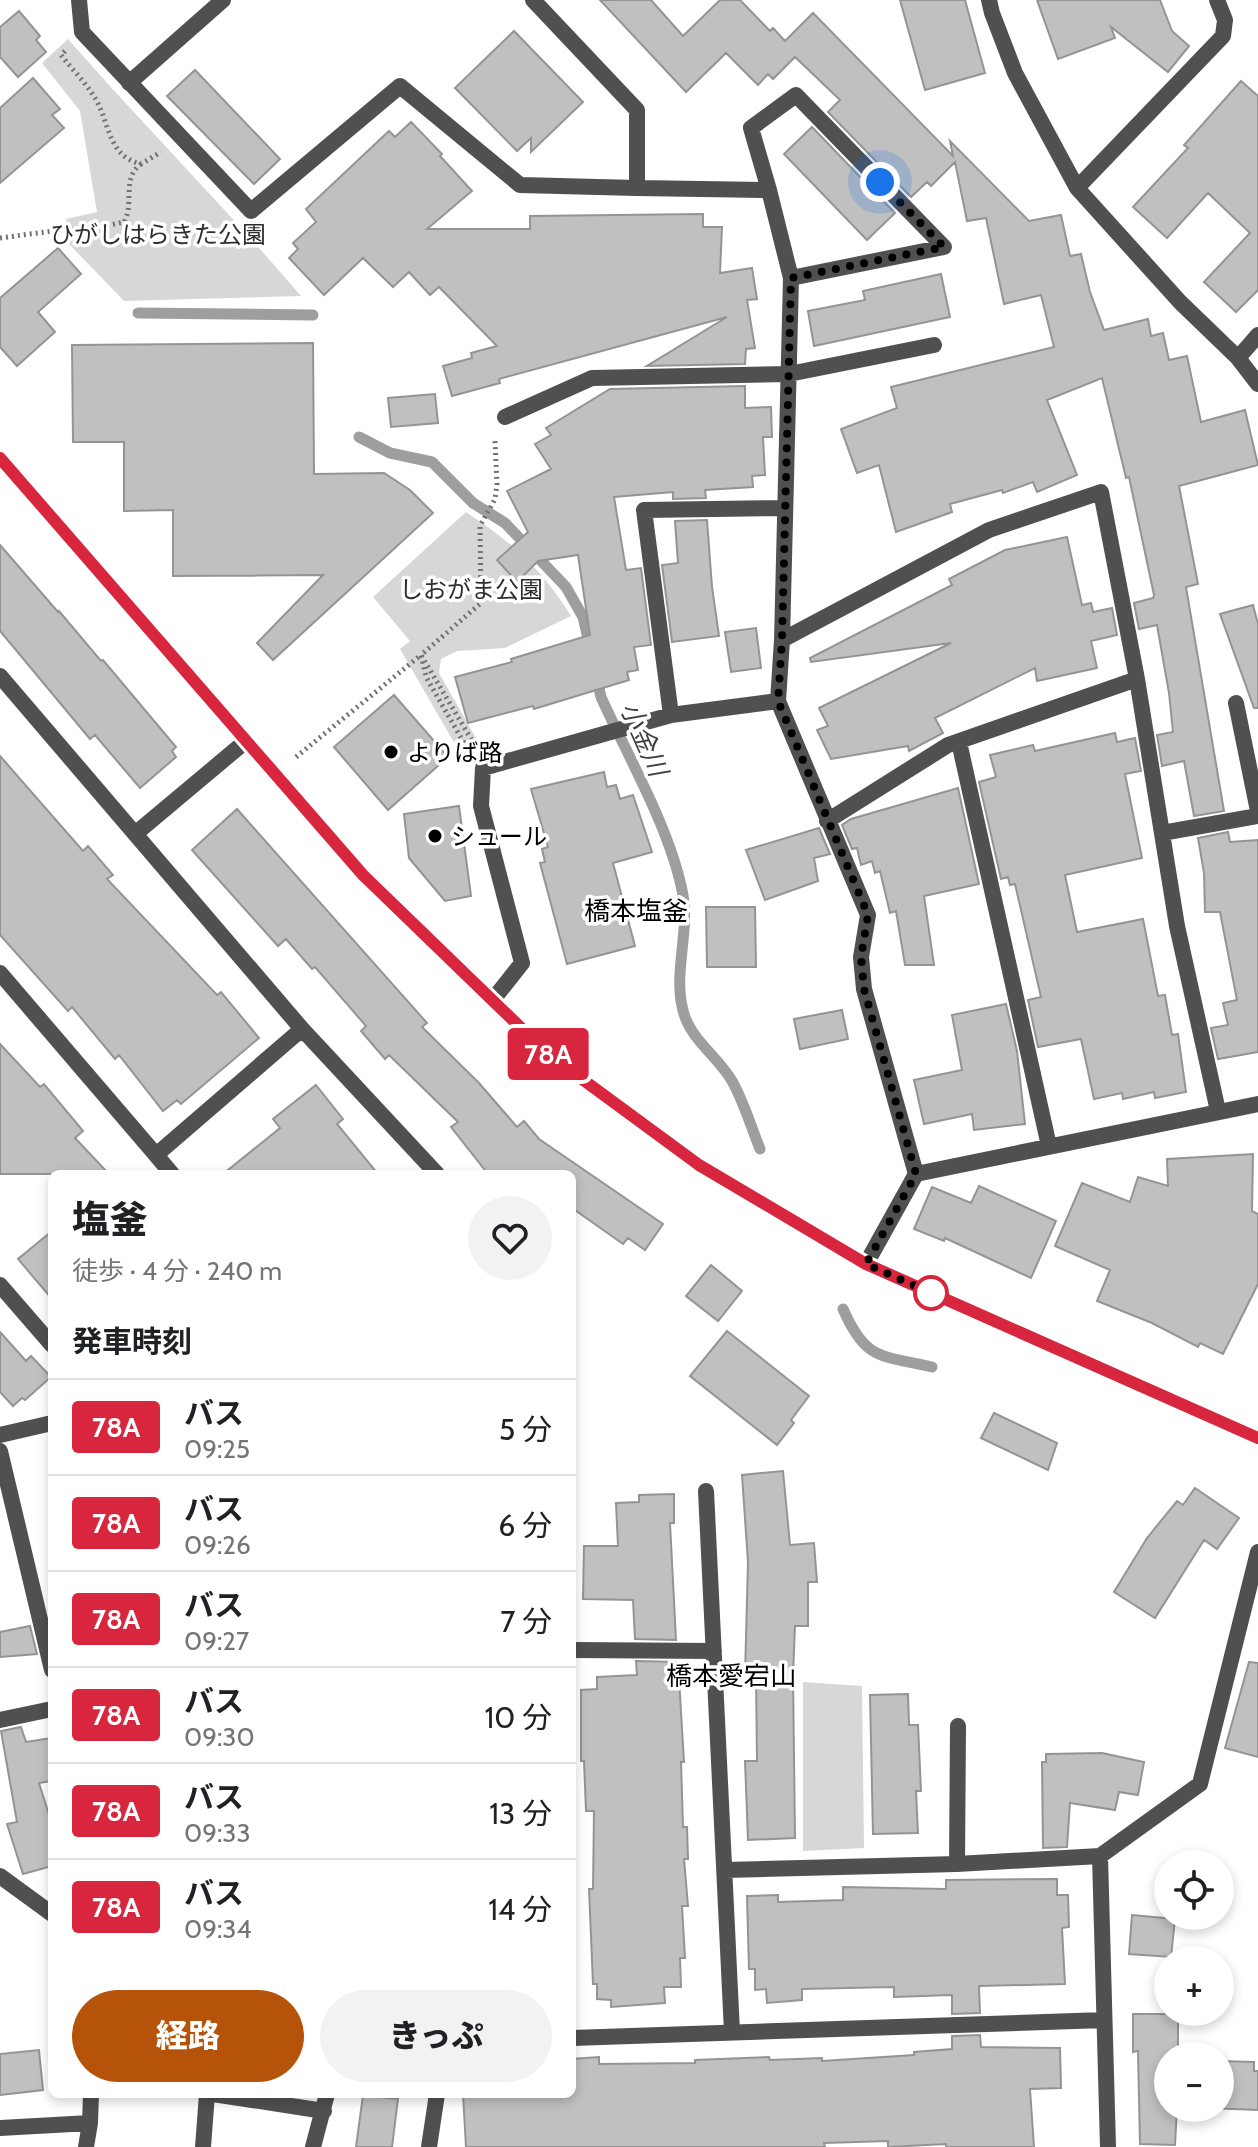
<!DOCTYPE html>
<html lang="ja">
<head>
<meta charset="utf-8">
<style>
	:root { --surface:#fff; --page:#f2f2f2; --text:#202124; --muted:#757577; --line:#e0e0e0; --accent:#b45309 }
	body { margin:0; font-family:Cabin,"Noto Sans JP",sans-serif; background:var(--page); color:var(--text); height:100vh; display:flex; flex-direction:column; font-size:30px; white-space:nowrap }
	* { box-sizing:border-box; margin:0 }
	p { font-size:26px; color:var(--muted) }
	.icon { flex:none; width:44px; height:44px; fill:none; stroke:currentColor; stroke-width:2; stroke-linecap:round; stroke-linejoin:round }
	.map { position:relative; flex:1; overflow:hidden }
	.drawer { position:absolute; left:48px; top:1170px; width:528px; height:928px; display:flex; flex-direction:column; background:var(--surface); border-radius:12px; box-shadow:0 4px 12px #0003 }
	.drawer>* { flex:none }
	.badge { padding:0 16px; border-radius:6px; font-size:28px; line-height:52px }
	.fabs { position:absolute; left:1154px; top:1850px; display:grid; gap:16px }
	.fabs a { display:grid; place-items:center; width:80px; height:80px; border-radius:50%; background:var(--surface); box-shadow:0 4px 12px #0003; font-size:40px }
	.you { position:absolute; width:40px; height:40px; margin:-20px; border:6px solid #fff; border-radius:50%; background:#1a73e8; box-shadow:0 0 0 12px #1a73e833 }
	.map>.badge { position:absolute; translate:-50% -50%; box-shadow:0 0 0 4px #fff }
	h2 { padding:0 24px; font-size:30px; line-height:72px }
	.round { display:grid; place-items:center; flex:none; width:84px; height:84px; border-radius:42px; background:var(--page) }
	.headline { display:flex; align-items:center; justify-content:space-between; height:136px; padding:0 24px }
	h1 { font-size:38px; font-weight:800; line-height:60px }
	.action { display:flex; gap:16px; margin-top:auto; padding:16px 24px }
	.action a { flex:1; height:92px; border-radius:48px; background:var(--accent); color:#fff; font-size:32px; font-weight:800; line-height:92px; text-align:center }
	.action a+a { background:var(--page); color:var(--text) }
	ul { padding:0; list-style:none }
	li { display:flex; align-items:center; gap:24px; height:96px; padding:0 24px; border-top:2px solid var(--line) }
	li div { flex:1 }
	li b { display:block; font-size:30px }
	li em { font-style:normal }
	li .badge { min-width:88px; font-weight:700; text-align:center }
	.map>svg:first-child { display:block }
	.green { fill:#d7d7d7 }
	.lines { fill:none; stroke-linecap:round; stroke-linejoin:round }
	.stream { stroke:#9e9e9e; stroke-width:11 }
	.building { fill:#c0c0c0; stroke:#949494; stroke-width:2 }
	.path { stroke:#727272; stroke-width:5; stroke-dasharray:2 4; stroke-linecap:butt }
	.minor { stroke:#505050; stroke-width:16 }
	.tertiary { stroke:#505050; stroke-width:16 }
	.line-casing { stroke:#fff; stroke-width:18 }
	.line { stroke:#d7263d; stroke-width:12 }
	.walk { stroke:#000; stroke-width:8; stroke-dasharray:0 14.4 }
	.poi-dot { fill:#000; stroke:#fff; stroke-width:3 }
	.stop-dot { fill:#fff; stroke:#d7263d; stroke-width:4 }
	.labels { text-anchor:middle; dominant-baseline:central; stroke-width:7; stroke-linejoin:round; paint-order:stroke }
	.park-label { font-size:24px; fill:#2e2e2e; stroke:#fff }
	.poi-label { font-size:24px; fill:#000; stroke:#fff; text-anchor:start }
	.water-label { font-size:26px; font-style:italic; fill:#3f3f3f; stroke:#fff }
	.neighbourhood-label { font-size:26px; fill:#000; stroke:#fff }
</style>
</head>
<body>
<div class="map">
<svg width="1258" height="2147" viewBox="0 0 1258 2147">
	<rect width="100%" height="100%" fill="#fff"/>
	<path class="green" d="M68,39C144,126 226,208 301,296L124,301L70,245L66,219L97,212L80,111L42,63Z
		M466,512C513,543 541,568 571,616L505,648L457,651L441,659L439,673L477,740L459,751L400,649L410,641L373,597Z
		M803,1682L862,1686L864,1848L803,1851Z"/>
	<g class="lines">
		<path class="stream" d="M138,313L313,315
			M359,437L390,453L432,462L473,503L505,523L566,587L583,617L590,647
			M596,676L601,697C628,757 671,830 683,895C690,935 671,978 685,1017C694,1042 719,1058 732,1081C744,1102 751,1127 760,1149
			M843,1309C866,1361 880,1355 932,1367"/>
	</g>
	<path class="building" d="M600,0H651L683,36L720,0H740L770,31L773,28L785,41L813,13L953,156L950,141L1029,221L1061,215L1070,256L1081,254L1090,292L1104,330L1148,319L1151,336L1163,333L1169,360L1187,356L1201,422L1245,410L1258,465L1179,486L1198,584L1186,587L1224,811L1194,816L1184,761L1162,766L1157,735L1173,732L1169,693L1157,625L1139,629L1134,603L1153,598L1154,595L1129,477L1126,478L1102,378L1047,400L1077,475L1037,492L1033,482L1003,493L1002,490L950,504L952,512L896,532L879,465L857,473L841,429L897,408L891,387L1054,347L1041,295L1004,304L986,218L967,221L955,162L931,186L927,182L911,197L828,112L840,100L795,57L773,79L768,74L758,85L726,53L686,92Z
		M900,0H965L985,73L925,90Z
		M1037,0H1160L1172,31L1189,46L1168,72L1111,27L1115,38L1058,59Z
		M19,11L40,36L36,40L46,52L18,77L0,57V27Z
		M514,31L583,102L531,152V138L517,151L455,88Z
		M195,70L280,159L254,184L167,96Z
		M33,78L60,109L52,115L64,128L0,183V108Z
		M1241,81L1258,96V290L1236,312L1204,282L1250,233L1208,193L1167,238L1133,207L1188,148L1184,145Z
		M411,122L442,154L440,156L472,191L427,229H530V216L703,214V227H722L720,273L752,268L757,299L747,300L755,348L746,349L745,364L647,366L727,317L499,379L500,383L452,396L443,366L472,358L471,353L497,346L439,287L430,295L409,272L393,287L363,258L324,295L289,258L298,249L293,243L316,222L306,209L389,131L395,137Z
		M812,127L895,213L867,240L784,154Z
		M58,248L81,274L38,312L55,332L17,366L0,347V298Z
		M941,274L950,317L814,346L808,311L865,300L863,291Z
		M313,343L314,474L384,473L410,490L433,513L273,660L257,643L323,575L173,576V510L124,511V442H73L72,345Z
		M745,386V408L771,407L772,437H763L765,475L752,476L753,487L705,490L706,498L673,499V492L614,497L626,570L641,568L651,645L634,647L638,670L627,672L629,680L534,709L533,706L468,723L455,677L512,662L511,659L590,635L578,555L538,561L517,582L497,560L528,532L507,491L551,469L535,444L551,435L546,428L610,389Z
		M435,394L438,423L391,427L388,398Z
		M707,520L712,587L719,636L672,642L662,565L678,563L675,521Z
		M1067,537L1082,605L1091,603L1093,612L1112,608L1117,635L1091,641L1097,668L1037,681L1035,668L935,718L943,733L909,751L908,746L831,759L817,730L828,726L819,708L951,643L811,662L810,658L952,585L949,579L1005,550Z
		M0,545L58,612L59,611L101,661L103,660L176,747L172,751L176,757L140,788L95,735L90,739L0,631Z
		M1253,605L1258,624V708H1254L1220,614Z
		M756,628L761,668L731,672L725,632Z
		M394,695L448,757L388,810L334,747Z
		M1115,733L1117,742L1135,738L1141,771L1125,774L1142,858L1065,875L1077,932L1143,919L1158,996L1165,995L1172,1035L1178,1034L1186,1092L1155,1098L1154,1092L1123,1099L1122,1093L1094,1099L1081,1039L1038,1047L1028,1000L1041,997L1015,884L1010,885L1008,877L1001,879L979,782L996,777L990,755L1033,745L1035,751Z
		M0,756L83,851L88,846L113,875L107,879L217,995L221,992L259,1038L181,1104L177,1100L163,1111L119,1055L115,1059L72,1007L68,1011L0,935Z
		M604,772L607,787L616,785L620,799L633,795L652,852L613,863L635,946L567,964L540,863L545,862L542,849L548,847L531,789Z
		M958,788L979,884L924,896L934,965H905L896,911L890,913L880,871L875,873L872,861L861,865L857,848L852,849L842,825L851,819Z
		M459,806L471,896L445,901L409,858L404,814Z
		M237,809L427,1023L422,1027L479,1083L517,1127L524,1121L539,1139L663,1224L645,1250L628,1238L623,1244L572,1208V1174H488L451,1127L458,1122L389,1055L385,1059L361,1031L366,1026L315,967L312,969L286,939L278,946L192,850Z
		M819,828L830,854L814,858L818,881L765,900L746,850Z
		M1228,832L1230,842L1258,840V1052L1218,1059L1211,1028L1228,1025L1223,1003L1237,1000L1220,912H1205L1204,873L1198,838Z
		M706,907H755L756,967H707Z
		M1006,1004L1017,1051L1025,1124L974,1130L972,1114L924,1124L914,1080L962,1070L952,1015Z
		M842,1010L848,1039L800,1049L794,1019Z
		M0,1044L40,1087L44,1084L83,1131L75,1138L109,1174H0Z
		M316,1085L343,1119L337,1124L378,1174H223L280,1128L273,1119Z
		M1253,1154L1252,1211L1258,1214V1284L1223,1354L1200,1343L1198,1347L1152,1323L1097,1301L1110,1270L1055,1246L1082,1183L1130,1202L1138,1177L1168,1186L1167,1159Z
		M979,1186L1056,1221L1031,1278L945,1238L944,1241L914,1229L932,1187L971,1203Z
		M52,1231V1299L18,1259Z
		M711,1265L742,1291L718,1321L686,1296Z
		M727,1331L809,1396L791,1420L794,1423L777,1445L690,1376Z
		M0,1332L26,1361L31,1356L51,1377L25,1400L22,1398L13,1406L0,1392Z
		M994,1413L1057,1443L1048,1470L981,1438Z
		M783,1471L790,1545L814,1543L817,1582H808V1626H795L793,1675L795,1838L748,1840L745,1761H757L756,1675H745L748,1562L742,1475Z
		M1195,1488L1239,1518L1217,1549L1204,1540L1155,1618L1114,1592L1147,1538L1177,1501L1183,1505Z
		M674,1494V1523H670L676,1640L635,1639L633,1600L583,1599L584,1546H618L616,1503L639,1502V1495Z
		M30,1626L37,1654L0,1657V1632Z
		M636,1661L678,1662L684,1762H681L683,1827H687L688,1859H684L688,1906H682L685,1958H680L681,1987H664L665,2003L611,2007V2000L597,1999V1984H593L589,1889H593L594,1811H586L584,1761H581V1690L597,1689V1677L637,1675Z
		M1249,1662L1258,1663V1757L1225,1748Z
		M908,1694L909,1725H918L921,1791H916L918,1833L873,1834L870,1695Z
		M21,1727L26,1742L52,1738V1781L39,1783L52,1824V1866L23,1874L7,1824L17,1822L1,1731Z
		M1102,1753L1144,1762L1138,1795L1119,1792L1115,1810L1070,1803L1067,1847L1043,1848L1042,1762H1046V1754Z
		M1057,1879V1895H1068L1069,1927L1062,1928L1065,1984L979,1986L980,2013L952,2014V1995L894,1997V1987L802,1989V2000L767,2003L766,1989L755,1990V1969H749L747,1896L778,1895V1902L843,1900V1887L946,1889V1880Z
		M1132,1915L1175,1919L1171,1957L1129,1954Z
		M1133,2014H1178V2056H1168V2108H1177L1175,2145L1140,2144L1138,2051L1133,2052Z
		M980,2035L981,2047L1060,2048L1061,2088L1030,2089L1034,2147H946V2144L888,2147V2141L824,2143L825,2147H466L463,2094H572V2059L599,2057V2064L695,2063V2060L769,2057L770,2060L822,2058V2061L914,2055V2052L952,2049V2036Z
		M39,2050L43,2090L0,2095V2054Z
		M1220,2061L1254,2062V2071H1258V2110L1208,2108H1220Z
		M363,2095L398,2099L392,2147H356Z"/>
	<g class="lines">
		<path class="path" d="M65,51L61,55C71,68 84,81 93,95C110,119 106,156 141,164L161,152
			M0,238L60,230L91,229L124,222C135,202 121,179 141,164
			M467,748L426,677L421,655L481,603L480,526L495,499L497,484L495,441
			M296,757L421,655L474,744"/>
		<path class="minor" d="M79,0L82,32L251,211L400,86L520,185L637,188
			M533,0L637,110V188L769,190L791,278L782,640L778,701L868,915L861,957L864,989L916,1174L1258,1104
			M989,0L992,13L1015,73L1077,188L1180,302L1238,358L1258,384
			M129,83L223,0
			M1077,188L1223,36L1225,20L1217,0
			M769,190L751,128L796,95L944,247L791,278
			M1238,358L1258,335
			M505,417L592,378L789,374L934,345
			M782,640L989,530L1101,492L1137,679L1177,926L1218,1111
			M0,676L302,1029L156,1155L172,1174
			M1236,703L1258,811
			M671,715L644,510L785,508
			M959,742L1049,1146
			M827,821L948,745L1137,679
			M1162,833L1258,816
			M135,834L246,741
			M0,973L156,1155
			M492,1001L522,963L481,806L483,768L671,715L778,701
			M302,1029L437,1174
			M866,1264L916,1174
			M0,1285L52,1345
			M0,1435L52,1423
			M0,1451L52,1670
			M706,1491L732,2032
			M572,1650L714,1651
			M0,1720L52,1709
			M1100,1856L1108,2147
			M957,1864L958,1726
			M725,1870L957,1864L1100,1856L1200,1784L1258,1552
			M0,1876L52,1914
			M572,2038L1104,2020
			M213,2094L324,2111
			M0,2128L90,2123
			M86,2147L90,2123L91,2094
			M203,2147L207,2094
			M313,2147L327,2094
			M429,2147L437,2094"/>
		<path class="tertiary" d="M0,458L363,875L548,1054L699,1165L866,1264L1258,1438"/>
	</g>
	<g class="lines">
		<g class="line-casing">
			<path id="line" d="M0,458L363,875L548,1054L699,1165L866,1264L1258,1438"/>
		</g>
		<use href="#line" class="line"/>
		<path class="walk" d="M880,182L944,247L791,278L782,640L778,701L868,915L861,957L864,989L916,1174L866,1264L931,1293"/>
	</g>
	<g class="poi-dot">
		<circle cx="391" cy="752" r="8"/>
		<circle cx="435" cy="836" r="8"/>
	</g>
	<circle class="stop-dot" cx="931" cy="1293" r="16"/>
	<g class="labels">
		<g class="park-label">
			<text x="158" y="234">ひがしはらきた公園</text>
			<text x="471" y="589">しおがま公園</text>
		</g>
		<g class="poi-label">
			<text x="407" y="752">よりば路</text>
			<text x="451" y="836">シュール</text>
		</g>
		<g class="water-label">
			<text transform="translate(644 739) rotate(66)">小金川</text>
		</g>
		<g class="neighbourhood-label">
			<text x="636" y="911">橋本塩釜</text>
			<text x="731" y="1676">橋本愛宕山</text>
		</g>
	</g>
</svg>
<div class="fabs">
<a><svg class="icon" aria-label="locate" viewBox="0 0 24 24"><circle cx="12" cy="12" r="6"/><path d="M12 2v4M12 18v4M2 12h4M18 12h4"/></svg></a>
<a>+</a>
<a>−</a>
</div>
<div class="you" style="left:880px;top:182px"></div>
<b class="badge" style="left:548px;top:1054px;background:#d7263d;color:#fff">78A</b>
<section class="drawer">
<div class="headline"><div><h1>塩釜</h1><p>徒歩 · 4 分 · 240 m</p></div><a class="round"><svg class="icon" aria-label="heart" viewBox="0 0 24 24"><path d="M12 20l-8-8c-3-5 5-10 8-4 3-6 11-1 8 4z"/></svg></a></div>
<h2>発車時刻</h2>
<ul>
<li><span class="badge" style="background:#d7263d;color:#fff">78A</span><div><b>バス</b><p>09:25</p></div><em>5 分</em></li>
<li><span class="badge" style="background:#d7263d;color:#fff">78A</span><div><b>バス</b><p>09:26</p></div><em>6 分</em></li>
<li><span class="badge" style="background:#d7263d;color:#fff">78A</span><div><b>バス</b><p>09:27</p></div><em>7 分</em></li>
<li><span class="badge" style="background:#d7263d;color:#fff">78A</span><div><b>バス</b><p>09:30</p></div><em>10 分</em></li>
<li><span class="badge" style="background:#d7263d;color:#fff">78A</span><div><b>バス</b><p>09:33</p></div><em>13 分</em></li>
<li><span class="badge" style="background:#d7263d;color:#fff">78A</span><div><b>バス</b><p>09:34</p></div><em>14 分</em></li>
</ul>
<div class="action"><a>経路</a><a>きっぷ</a></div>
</section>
</div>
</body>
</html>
